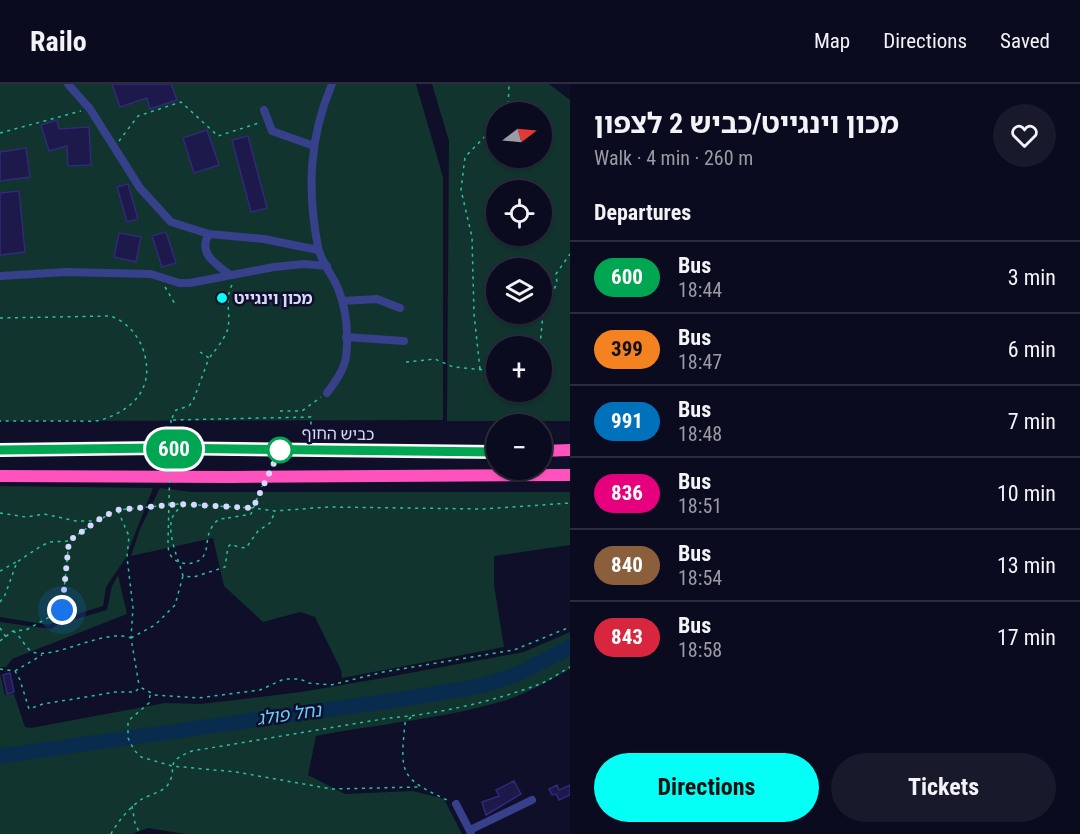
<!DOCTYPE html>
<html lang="en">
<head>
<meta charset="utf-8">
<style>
	:root { --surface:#0b0b1f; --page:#19192c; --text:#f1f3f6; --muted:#9a9ba4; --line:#2b2b3d; --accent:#03fff5 }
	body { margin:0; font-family:"Roboto Condensed","Noto Sans Hebrew",sans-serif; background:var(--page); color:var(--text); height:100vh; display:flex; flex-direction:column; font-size:22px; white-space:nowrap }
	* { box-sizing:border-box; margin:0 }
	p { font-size:20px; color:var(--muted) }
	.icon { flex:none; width:33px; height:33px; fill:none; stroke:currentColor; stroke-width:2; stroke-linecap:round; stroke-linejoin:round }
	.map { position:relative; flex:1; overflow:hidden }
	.drawer { display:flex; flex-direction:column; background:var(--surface); width:510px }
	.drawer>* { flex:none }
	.badge { padding:0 12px; border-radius:20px; font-size:21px; line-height:39px }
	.needle { width:39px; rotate:74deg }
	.fabs { position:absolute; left:486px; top:18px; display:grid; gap:12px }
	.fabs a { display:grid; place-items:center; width:66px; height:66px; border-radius:50%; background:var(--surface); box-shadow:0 2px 4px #0004,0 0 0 2px var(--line); font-size:30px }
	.you { position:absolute; width:30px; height:30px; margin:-15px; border:4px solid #fff; border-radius:50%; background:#1a73e8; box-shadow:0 0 0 9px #1a73e833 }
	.map>.badge { position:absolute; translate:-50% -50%; box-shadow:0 0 0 3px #fff }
	h2 { padding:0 24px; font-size:22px; line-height:54px }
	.round { display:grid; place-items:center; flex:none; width:63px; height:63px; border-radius:32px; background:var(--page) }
	.summary { display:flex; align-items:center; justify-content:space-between; height:102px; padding:0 24px }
	h1 { font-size:28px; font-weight:700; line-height:45px }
	.primary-button { display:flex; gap:12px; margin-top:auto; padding:12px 24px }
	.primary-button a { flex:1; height:69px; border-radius:36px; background:var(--accent); color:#111; font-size:24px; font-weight:700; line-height:69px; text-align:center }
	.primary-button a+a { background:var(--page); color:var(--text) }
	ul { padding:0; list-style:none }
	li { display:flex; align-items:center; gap:18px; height:72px; padding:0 24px; border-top:2px solid var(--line) }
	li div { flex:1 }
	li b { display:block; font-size:22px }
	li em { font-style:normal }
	li .badge { min-width:66px; font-weight:700; text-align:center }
	header { display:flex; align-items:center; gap:36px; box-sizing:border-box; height:84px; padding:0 30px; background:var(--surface); border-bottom:2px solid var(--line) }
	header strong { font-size:28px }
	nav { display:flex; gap:33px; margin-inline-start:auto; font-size:21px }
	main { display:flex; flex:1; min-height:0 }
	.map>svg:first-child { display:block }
	.green { fill:#11342e; fill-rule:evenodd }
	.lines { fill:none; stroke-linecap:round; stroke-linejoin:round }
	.river { stroke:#092c4e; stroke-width:15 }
	.building { fill:#1d194b; stroke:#2f2a79; stroke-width:1.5 }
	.path { stroke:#29c1a3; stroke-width:1.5; stroke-dasharray:3 4.5; stroke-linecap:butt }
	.minor { stroke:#37408b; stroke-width:8 }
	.highway { stroke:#ff52bd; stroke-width:12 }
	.path-bridge { stroke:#29c1a3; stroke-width:1.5; stroke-dasharray:3 4.5; stroke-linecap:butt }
	.line-casing { stroke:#fff; stroke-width:14 }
	.line { stroke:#00a651; stroke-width:9 }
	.walk { stroke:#d7d8ff; stroke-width:6; stroke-dasharray:0 10.8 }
	.poi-dot { fill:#03fff5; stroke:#0f0f29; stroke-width:2 }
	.stop-dot { fill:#fff; stroke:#00a651; stroke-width:3 }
	.labels { text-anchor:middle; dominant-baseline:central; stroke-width:5; stroke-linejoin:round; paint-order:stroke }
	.poi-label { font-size:16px; font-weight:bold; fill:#d7d8ff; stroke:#0f0f29; text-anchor:start }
	.street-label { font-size:16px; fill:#d7d8ff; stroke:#0f0f29 }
	.water-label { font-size:18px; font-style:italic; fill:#65cdff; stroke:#0f0f29 }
</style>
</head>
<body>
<header>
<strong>Railo</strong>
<nav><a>Map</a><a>Directions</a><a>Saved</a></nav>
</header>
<main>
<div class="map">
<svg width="570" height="750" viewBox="0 0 570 750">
	<rect width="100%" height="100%" fill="#0f0f29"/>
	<path class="green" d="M0,0H416L443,93V336L0,337Z
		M432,0H549L570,16V337H447L449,57ZM542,28V74H496V28ZM542,106V152H496V106ZM496,184H542V230H496ZM542,262V308H496V262Z
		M0,402L153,404L125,475L106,503L103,522L60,535L49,541L0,533Z
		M160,404L192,408H570V461L494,472V501L504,563L342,594L341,586L315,533L300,528L263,538L224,502L213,454L131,472L140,445Z
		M118,491L127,530L12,575L6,583H0V538L51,545L59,540L107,526L112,502Z
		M570,548V585C548,597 527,610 503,617C442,635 378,640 316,652L308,691L345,710L413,707L444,715L462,750H185L148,744L132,750H0V589L5,611L14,610L25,643L31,644L165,619L201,620L301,608L377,595L524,568Z"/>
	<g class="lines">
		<path class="river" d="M0,672L410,614L481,602L518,590L570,563"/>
	</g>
	<path class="building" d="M112,0H171L177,16L150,25L147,14L120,23Z
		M57,36L59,45L89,43L91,81L68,82L67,62L49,67L41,41Z
		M207,46L219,81L194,89L183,54Z
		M248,52L267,124L251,128L232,56Z
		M26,64L30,93L0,97V68Z
		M128,100L138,135L127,138L117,103Z
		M19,107L25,168L0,171V109Z
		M166,148L176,179L162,183L152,152Z
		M119,149L141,153L136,178L114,173Z
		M10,589L14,608L7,610L3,591Z
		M514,697L521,710L486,731L482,718L499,712L496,706Z
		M557,701L559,706L570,701V711L559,716L556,710L552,711L549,705Z"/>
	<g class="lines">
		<path class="path" d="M508,28L509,0
			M0,49L81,27
			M119,57L138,32L181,18L218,52L259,39
			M165,203L175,220
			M0,234L110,232C127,237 141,254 145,272C153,305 133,326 101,336C93,338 82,337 74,337C49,337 25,337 0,337
			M540,262L543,229L557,199L556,190L570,170
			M200,268L209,274L193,317L189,322L176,326L171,336L311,333V356
			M210,273C216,265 225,255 228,244C231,228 224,216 232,201
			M406,278L435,275L453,283L496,287
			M480,285L474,230L472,153L461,106L465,73L496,41
			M280,327H302L321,313
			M118,427L129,452L127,473L133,524L131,554
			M0,429L26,433L44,430L76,437H97L117,426L179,420L253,424L275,427L328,423L482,425L570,419
			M228,434L251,430L262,402
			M0,487L16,478
			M183,492C178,472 157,431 185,422
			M0,518L5,511L17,478L41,462L50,458L69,457L95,438
			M0,544L6,553
			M13,547C21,552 24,562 31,567C49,579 105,543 131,554L139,601
			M131,554L155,541L175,521L183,492L194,493L225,483L228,463L231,460L238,463L246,464L258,447L270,439L275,428
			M0,557L13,547L26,546L62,526L66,520L64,506L69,457
			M0,585L15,587L20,596L29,625L43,620L116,608H135L140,603L155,611L198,614L260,606L284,595H300L309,599L331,601L383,588L514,566L570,543
			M15,587L42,571
			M150,611L149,619L128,637V654L134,666L141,673L172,682L236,688L332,705L418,703
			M411,633L405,639C400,690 400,694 447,716
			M132,722L135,739L140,750
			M111,750C118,737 130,723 142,715C149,711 162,708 167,702C180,684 161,679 192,667L389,634C433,631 495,617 537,601C549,597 559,589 570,583"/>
		<path class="minor" d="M68,0L90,25L140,104L171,138L209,150L264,155L318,166
			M264,26L272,47L314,62
			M209,150C197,169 216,180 230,191
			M0,192L66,188L151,190L179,199H190L274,183L304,180L327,182
			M342,217L377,215L400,224
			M346,253L404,257
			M327,309C335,298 344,286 346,273C349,250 346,221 336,200C330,188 320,175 318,163C307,106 309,54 332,0
			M456,720L471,749
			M470,746L532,716"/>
		<path class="highway" d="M0,366L159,364L496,368
			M542,367L570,366
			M0,392L230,393L570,391"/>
		<path class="path-bridge" d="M171,336L168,458C168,461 168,464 169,468C173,481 193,483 202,474C211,464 202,449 219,435L228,434"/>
	</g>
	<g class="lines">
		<g class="line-casing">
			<path id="line" d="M0,366L159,364L496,368"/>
		</g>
		<use href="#line" class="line"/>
		<path class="walk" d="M62,526L66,520L64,506L69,457L101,434L117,426L179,420L253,424L280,366"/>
	</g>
	<circle class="poi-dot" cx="222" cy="214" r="6"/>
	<circle class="stop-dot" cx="280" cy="366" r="12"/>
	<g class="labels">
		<g class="poi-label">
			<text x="234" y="214">מכון וינגייט</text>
		</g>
		<g class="street-label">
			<text transform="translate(338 350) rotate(1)">כביש החוף</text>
		</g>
		<g class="water-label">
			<text transform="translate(289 630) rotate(-8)">נחל פולג</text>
		</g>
	</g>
</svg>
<div class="fabs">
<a><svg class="needle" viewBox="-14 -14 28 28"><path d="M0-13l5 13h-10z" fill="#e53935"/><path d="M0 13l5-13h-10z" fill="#9a9ba4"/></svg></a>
<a><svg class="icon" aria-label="locate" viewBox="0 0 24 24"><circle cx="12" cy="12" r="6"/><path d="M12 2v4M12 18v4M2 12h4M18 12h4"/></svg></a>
<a><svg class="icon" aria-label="layers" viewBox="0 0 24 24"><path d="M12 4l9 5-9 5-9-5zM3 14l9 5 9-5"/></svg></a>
<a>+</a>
<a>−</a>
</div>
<div class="you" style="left:62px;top:526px"></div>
<b class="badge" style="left:174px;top:365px;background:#00a651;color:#fff">600</b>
</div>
<section class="drawer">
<div class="summary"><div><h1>מכון וינגייט/כביש 2 לצפון</h1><p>Walk · 4 min · 260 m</p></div><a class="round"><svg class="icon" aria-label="heart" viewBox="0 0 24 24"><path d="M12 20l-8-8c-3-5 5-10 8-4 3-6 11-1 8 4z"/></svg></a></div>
<h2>Departures</h2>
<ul>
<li><span class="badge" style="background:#00a651;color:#fff">600</span><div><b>Bus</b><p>18:44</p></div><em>3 min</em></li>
<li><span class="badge" style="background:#f58220;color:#111">399</span><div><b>Bus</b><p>18:47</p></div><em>6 min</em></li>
<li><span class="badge" style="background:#0072bc;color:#fff">991</span><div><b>Bus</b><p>18:48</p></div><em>7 min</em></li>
<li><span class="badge" style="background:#e6007e;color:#fff">836</span><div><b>Bus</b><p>18:51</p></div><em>10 min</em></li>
<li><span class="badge" style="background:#8b5e3c;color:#fff">840</span><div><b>Bus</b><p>18:54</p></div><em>13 min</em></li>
<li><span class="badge" style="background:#d7263d;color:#fff">843</span><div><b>Bus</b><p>18:58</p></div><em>17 min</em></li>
</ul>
<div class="primary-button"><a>Directions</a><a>Tickets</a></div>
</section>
</main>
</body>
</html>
